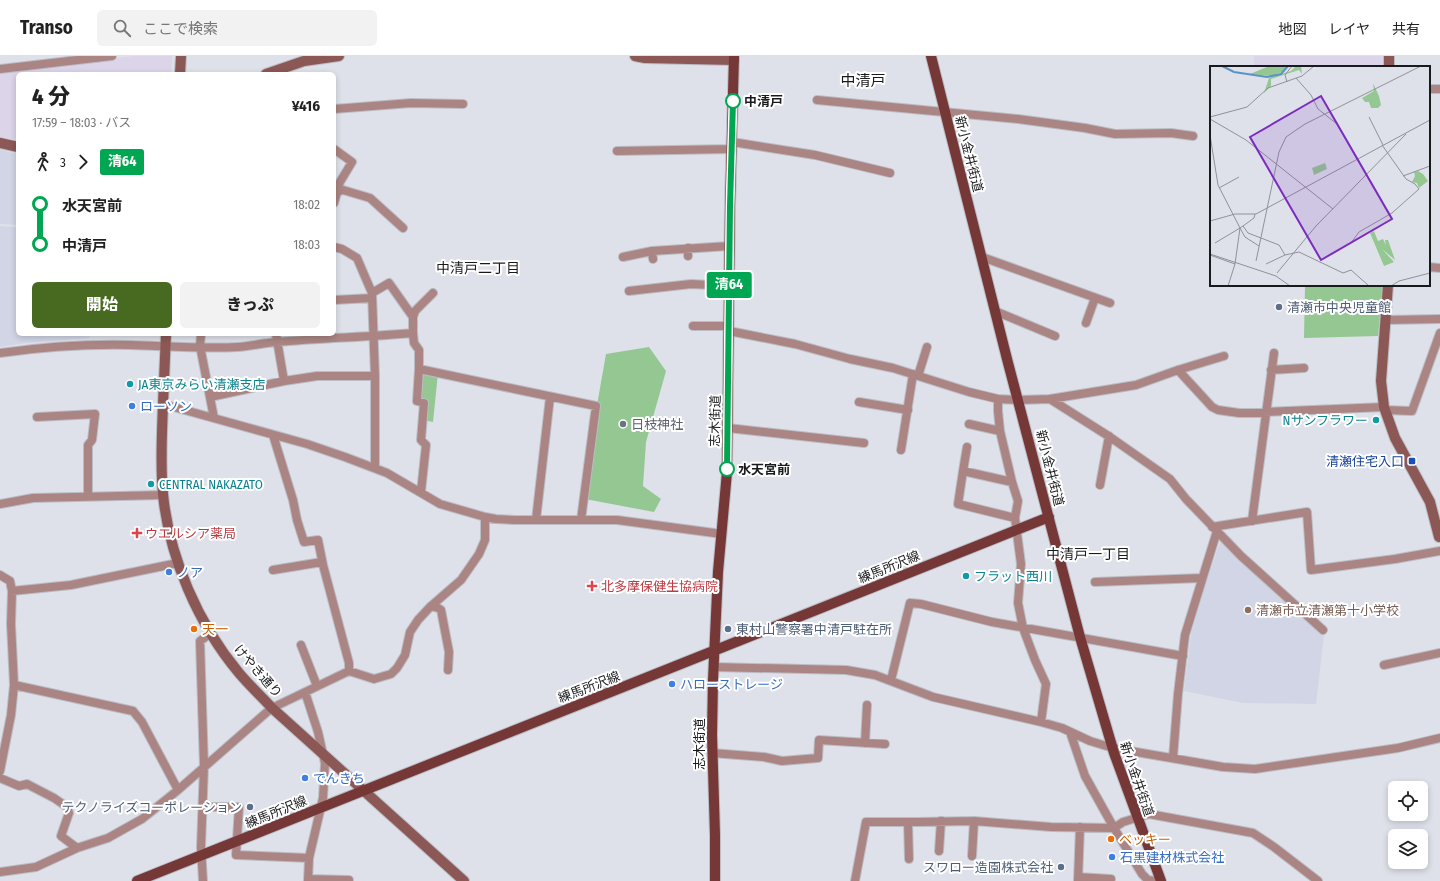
<!DOCTYPE html>
<html lang="ja">
<head>
<meta charset="utf-8">
<style>
	:root { --surface:#fff; --page:#f2f2f2; --text:#222; --muted:#767676; --line:#e0e0e0; --accent:#476920 }
	body { margin:0; font-family:"Fira Sans Condensed","Noto Sans JP",sans-serif; background:var(--page); color:var(--text); height:100vh; display:flex; flex-direction:column; font-size:15px; white-space:nowrap }
	* { box-sizing:border-box; margin:0 }
	p { font-size:13px; color:var(--muted) }
	.icon { flex:none; width:22px; height:22px; fill:none; stroke:currentColor; stroke-width:2; stroke-linecap:round; stroke-linejoin:round }
	.map { position:relative; flex:1; overflow:hidden }
	.drawer { position:absolute; left:16px; top:16px; width:320px; height:264px; display:flex; flex-direction:column; background:var(--surface); border-radius:6px; box-shadow:0 2px 6px #0003 }
	.drawer>* { flex:none }
	.badge { padding:0 8px; border-radius:3px; font-size:14px; line-height:26px }
	.buttons { position:absolute; left:1388px; top:725px; display:grid; gap:8px }
	.buttons a { display:grid; place-items:center; width:40px; height:40px; border-radius:6px; background:var(--surface); box-shadow:0 2px 6px #0003; font-size:20px }
	.map>.badge { position:absolute; translate:-50% -50%; box-shadow:0 0 0 2px #fff }
	.legs { display:flex; align-items:center; gap:6px; height:44px; padding:0 16px; font-size:13px }
	.legs p { margin-inline-start:auto }
	.overview { display:flex; align-items:center; justify-content:space-between; height:68px; padding:0 16px }
	h1 { font-size:22px; font-weight:800; line-height:30px }
	.primary-button { display:flex; gap:8px; margin-top:auto; padding:8px 16px }
	.primary-button a { flex:1; height:46px; border-radius:6px; background:var(--accent); color:#fff; font-size:16px; font-weight:800; line-height:46px; text-align:center }
	.primary-button a+a { background:var(--page); color:var(--text) }
	ul { padding:0 16px; list-style:none }
	li { display:flex; align-items:center; gap:14px; height:40px; font-size:15px }
	li i { display:grid; place-items:center; width:6px; height:100%; margin:0 5px; background:currentColor }
	li i::after { content:''; width:10px; height:10px; margin:-5px; border:3px solid; border-radius:50%; background:var(--surface) }
	li p { margin-inline-start:auto }
	li:first-child i { background:linear-gradient(#0000 50%,currentColor 0) }
	li:last-child i { background:linear-gradient(currentColor 50%,#0000 0) }
	header { display:flex; align-items:center; gap:24px; box-sizing:border-box; height:56px; padding:0 20px; background:var(--surface); border-bottom:1px solid var(--line) }
	header strong { font-size:19px }
	nav { display:flex; gap:22px; margin-inline-start:auto; font-size:14px }
	.search { width:280px; height:36px; background:var(--page); display:flex; align-items:center; gap:10px; box-sizing:border-box; padding:0 14px; border-radius:6px; color:var(--muted); font-size:15px }
	.map>svg:first-child { display:block }
	.commercial { fill:#dcd4e9 }
	.built { fill:#d1d5e5 }
	.green { fill:#95c792 }
	.lines { fill:none; stroke-linecap:round; stroke-linejoin:round }
	.street-casing { stroke:#bbbdc5; stroke-width:10 }
	.secondary-casing { stroke:#bbbdc5; stroke-width:12 }
	.primary-casing { stroke:#bbbdc5; stroke-width:12 }
	.street { stroke:#aa8583; stroke-width:8 }
	.secondary { stroke:#8c5856; stroke-width:10 }
	.primary { stroke:#753837; stroke-width:10 }
	.line-1-casing { stroke:#fff; stroke-width:9 }
	.line-1 { stroke:#00a651; stroke-width:6 }
	.stop-1-dot { fill:#fff; stroke:#00a651; stroke-width:2 }
	.service-dot { fill:#5c6f8a; stroke:#fff; stroke-width:1.5 }
	.culture-dot { fill:#0f9aa8; stroke:#fff; stroke-width:1.5 }
	.shop-dot { fill:#3f7fe0; stroke:#fff; stroke-width:1.5 }
	.worship-dot { fill:#6b7280; stroke:#fff; stroke-width:1.5 }
	.transit-dot { fill:#1a4fb4; stroke:#fff; stroke-width:1.5 }
	.health-dot { fill:#e0444e; stroke:#fff; stroke-width:1.5 }
	.education-dot { fill:#8d6e63; stroke:#fff; stroke-width:1.5 }
	.food-dot { fill:#e8710a; stroke:#fff; stroke-width:1.5 }
	.labels { text-anchor:middle; dominant-baseline:central; stroke-width:4; stroke-linejoin:round; paint-order:stroke }
	.stop-label { font-size:13px; font-weight:bold; fill:#191a1d; stroke:#fff; text-anchor:start }
	.street-label { font-size:13px; fill:#191a1d; stroke:#fff }
	.service-label { font-size:13px; fill:#4e5e75; stroke:#fff; text-anchor:start }
	.culture-label { font-size:13px; fill:#0d838f; stroke:#fff; text-anchor:start }
	.shop-label { font-size:13px; fill:#366cbe; stroke:#fff; text-anchor:start }
	.worship-label { font-size:13px; fill:#5b616d; stroke:#fff; text-anchor:start }
	.transit-label { font-size:13px; fill:#164399; stroke:#fff; text-anchor:end }
	.health-label { font-size:13px; fill:#be3a42; stroke:#fff; text-anchor:start }
	.education-label { font-size:13px; fill:#785e54; stroke:#fff; text-anchor:start }
	.food-label { font-size:13px; fill:#c56008; stroke:#fff; text-anchor:start }
	.neighbourhood-label { font-size:14px; fill:#191a1d; stroke:#fff }
	.quarter-label { font-size:15px; fill:#191a1d; stroke:#fff }
	.inset-river { fill:none; stroke:#5994c9; stroke-width:2 }
	.inset-road { fill:none; stroke:#909198; stroke-width:1 }
	.view { fill:#7b2cbf; fill-opacity:0.15; stroke:#7b2cbf; stroke-width:2 }
	.inset-edge { fill:none; stroke:#191a1d; stroke-width:2 }
</style>
</head>
<body>
<header>
<strong>Transo</strong>
<div class="search"><svg class="icon" aria-label="search" viewBox="0 0 24 24"><circle cx="10" cy="10" r="6"/><path d="M15 15l6 6"/></svg>ここで検索</div>
<nav><a>地図</a><a>レイヤ</a><a>共有</a></nav>
</header>
<div class="map">
<svg width="1440" height="825" viewBox="0 0 1440 825">
	<rect width="100%" height="100%" fill="#dfe1ea"/>
	<path class="commercial" d="M133,0H172L171,18H18V82L13,83L0,81V17Z
		M1254,0H1384L1385,11H1254Z"/>
	<path class="built" d="M0,94L18,98V169L0,168Z
		M0,170L17,171L16,192L18,193V278H89V282L25,287L0,291Z
		M1224,485L1324,579L1316,648L1243,647L1184,635L1191,578L1205,530L1220,486Z"/>
	<path class="green" d="M1305,229H1383L1378,280L1304,282Z
		M649,291L666,315L646,386L643,430L661,443L654,456L585,443L597,349L606,298Z
		M419,313L438,317L433,366L423,364L424,347L417,345Z"/>
	<g class="lines">
		<g class="street-casing">
			<path id="street" d="M0,13L112,0
				M1429,33H1440
				M817,44L1018,63L1085,72L1115,78L1171,77L1193,80
				M334,53L411,47L463,48
				M732,86L815,99L890,117
				M334,93L352,106L340,126L334,147
				M617,95L732,93
				M337,136L343,134L370,142L403,172
				M334,191L342,193L357,202L372,237L375,320V412
				M688,192V200
				M652,195L653,203
				M623,201L652,195L729,190
				M982,201L1110,247
				M1429,211L1440,212
				M629,235L691,228L729,230
				M372,237L389,227L413,261
				M334,244L372,242
				M995,255L1055,280
				M1386,264L1440,263
				M1086,267L1095,242
				M693,270H729
				M729,275L795,288L850,303L893,312L969,336L998,343L1019,344L1050,343L1136,329L1178,314L1224,300
				M413,277V261L415,255L433,237
				M201,278L200,290L214,362
				M276,278L284,325
				M0,297C43,291 86,288 130,289C166,290 202,293 238,291C251,290 264,287 277,286C322,282 368,281 413,277L414,287L419,294V313L596,350L581,464
				M419,313L417,345L424,347L421,384L426,389L421,436
				M1178,314L1212,351L1218,354L1239,357L1384,351
				M1271,314L1304,312
				M918,320L927,291
				M210,341L284,325L317,320H375
				M998,343V355L1000,375L1012,426L1018,445L1015,462L1021,508L1018,547L1023,572L1035,604L1046,628L1041,666
				M1050,343L1110,381L1170,423L1186,443L1241,500L1323,574
				M859,346L908,354
				M163,348L307,388L345,401L387,417L440,448L485,461L496,463L515,464H617L722,478
				M1385,354L1412,355L1440,277
				M37,361L95,358L92,384L88,389V440
				M969,368L1000,375
				M728,372L864,387
				M273,379L293,444L297,464L304,486L318,484L323,509L349,607V615
				M901,394L913,318
				M963,415L967,391
				M1012,426L963,415L958,448L1015,462
				M1100,429L1109,380
				M0,448L33,442L163,439
				M536,464L550,341
				M1252,465L1274,297
				M1212,471L1307,456L1311,514L1395,503L1440,495
				M273,514L322,506
				M0,519L10,525L12,535L11,568L14,629L11,659L0,715
				M1095,526L1202,522
				M12,535L71,529L178,507
				M431,550L438,552L441,554L449,596L448,614
				M301,589L317,630
				M1384,609L1440,597
				M713,611L846,614L875,619L933,641L1041,666L1062,672L1090,685L1113,692L1223,711L1255,713L1398,692L1440,682
				M891,624L910,547L921,548L992,566L1183,600
				M14,629L133,655L142,666L178,734
				M305,636L318,676L325,707L323,742L309,802L308,825
				M1070,676L1085,720L1114,772L1142,818L1148,824L1155,825
				M865,687L867,649
				M712,697L764,701L782,705L818,702L819,684L885,688
				M1173,702L1178,638L1185,579L1217,475
				M0,722L19,730L27,728L54,742L67,751L69,757L61,780L77,792
				M203,751H239L236,799L309,802
				M908,766L909,803
				M939,795L941,765
				M972,800L974,765
				M0,816L36,811L77,792L108,782L142,763L178,734L267,656L272,652L349,615L374,623L391,618L397,612L405,599L410,576L418,564L430,551L461,524L479,498L485,484V461
				M1078,821L1111,823
				M308,823L349,824
				M203,825L201,791L204,710L200,585L211,577
				M855,825L866,766H917L974,765L1051,771L1114,772L1123,766L1149,758L1253,777L1274,791L1318,825
				M1078,825L1080,771"/>
		</g>
		<g class="secondary-casing">
			<path id="secondary" d="M635,0L645,2L734,4
				M1389,0V11
				M180,18L181,0
				M266,18L304,5L339,0
				M0,87L18,91
				M1388,229L1381,325L1384,351L1395,382L1430,446L1439,481
				M166,278C165,301 164,324 163,348C162,378 160,408 163,438C169,501 198,568 239,617C249,629 261,640 272,652L464,825"/>
		</g>
		<g class="primary-casing">
			<path id="primary" d="M931,0L1007,303L1080,581L1114,697L1161,825
				M137,825L1049,461
				M715,825V779L712,679L713,624L718,516L727,416L730,150L734,0"/>
		</g>
		<use href="#street" class="street"/>
		<use href="#secondary" class="secondary"/>
		<use href="#primary" class="primary"/>
	</g>
	<g class="lines">
		<g class="line-1-casing">
			<path id="line-1" d="M727,413L730,150L733,45"/>
		</g>
		<use href="#line-1" class="line-1"/>
	</g>
	<g class="stop-1-dot">
		<circle cx="733" cy="45" r="7"/>
		<circle cx="727" cy="413" r="7"/>
	</g>
	<g class="service-dot">
		<circle cx="1279" cy="251" r="4"/>
		<circle cx="728" cy="573" r="4"/>
		<circle cx="250" cy="751" r="4"/>
		<circle cx="1061" cy="811" r="4"/>
	</g>
	<g class="culture-dot">
		<circle cx="130" cy="328" r="4"/>
		<circle cx="1376" cy="364" r="4"/>
		<circle cx="151" cy="428" r="4"/>
		<circle cx="966" cy="520" r="4"/>
	</g>
	<g class="shop-dot">
		<circle cx="132" cy="350" r="4"/>
		<circle cx="169" cy="516" r="4"/>
		<circle cx="672" cy="628" r="4"/>
		<circle cx="305" cy="722" r="4"/>
		<circle cx="1112" cy="801" r="4"/>
	</g>
	<circle class="worship-dot" cx="623" cy="368" r="4"/>
	<rect class="transit-dot" x="1408" y="401" width="8" height="8" rx="2"/>
	<g class="health-dot">
		<path d="M135 471h4v4h4v4h-4v4h-4v-4h-4v-4h4z"/>
		<path d="M590 524h4v4h4v4h-4v4h-4v-4h-4v-4h4z"/>
	</g>
	<circle class="education-dot" cx="1248" cy="554" r="4"/>
	<g class="food-dot">
		<circle cx="194" cy="573" r="4"/>
		<circle cx="1111" cy="783" r="4"/>
	</g>
	<g class="labels">
		<g class="stop-label">
			<text x="744" y="45">中清戸</text>
			<text x="738" y="413">水天宮前</text>
		</g>
		<g class="street-label">
			<text transform="translate(969 98) rotate(76)">新小金井街道</text>
			<text transform="translate(715 365) rotate(-89)">志木街道</text>
			<text transform="translate(1050 412) rotate(76)">新小金井街道</text>
			<text transform="translate(889 511) rotate(-22)">練馬所沢線</text>
			<text transform="translate(258 615) rotate(49)">けやき通り</text>
			<text transform="translate(589 631) rotate(-21)">練馬所沢線</text>
			<text transform="translate(699 688) rotate(-90)">志木街道</text>
			<text transform="translate(1137 723) rotate(71)">新小金井街道</text>
			<text transform="translate(276 756) rotate(-22)">練馬所沢線</text>
		</g>
		<g class="service-label">
			<text x="1287" y="251">清瀬市中央児童館</text>
			<text x="736" y="573">東村山警察署中清戸駐在所</text>
			<text x="242" y="751" text-anchor="end">テクノライズコーポレーション</text>
			<text x="1053" y="811" text-anchor="end">スワロー造園株式会社</text>
		</g>
		<g class="culture-label">
			<text x="138" y="328">JA東京みらい清瀬支店</text>
			<text x="1368" y="364" text-anchor="end">Nサンフラワー</text>
			<text x="159" y="428">CENTRAL NAKAZATO</text>
			<text x="974" y="520">フラット西川</text>
		</g>
		<g class="shop-label">
			<text x="140" y="350">ローソン</text>
			<text x="177" y="516">ノア</text>
			<text x="680" y="628">ハローストレージ</text>
			<text x="313" y="722">でんきち</text>
			<text x="1120" y="801">石黒建材株式会社</text>
		</g>
		<g class="worship-label">
			<text x="631" y="368">日枝神社</text>
		</g>
		<g class="transit-label">
			<text x="1404" y="405">清瀬住宅入口</text>
		</g>
		<g class="health-label">
			<text x="145" y="477">ウエルシア薬局</text>
			<text x="601" y="530">北多摩保健生協病院</text>
		</g>
		<g class="education-label">
			<text x="1256" y="554">清瀬市立清瀬第十小学校</text>
		</g>
		<g class="food-label">
			<text x="202" y="573">天一</text>
			<text x="1119" y="783">ベッキー</text>
		</g>
		<g class="neighbourhood-label">
			<text x="478" y="212">中清戸二丁目</text>
			<text x="1088" y="498">中清戸一丁目</text>
		</g>
		<g class="quarter-label">
			<text x="863" y="25">中清戸</text>
		</g>
	</g>
	<g transform="translate(1210 10)">
		<rect width="220" height="220" fill="#dfe1ea"/>
		<path d="M59,0H78L72,6L61,10L40,8ZM86,0H91L92,8L89,4L61,13V20L54,27L59,12L81,5ZM163,17L169,30L171,39L168,42H161L159,36H155L152,32L164,25ZM115,97L117,103L104,109L102,102ZM214,103L213,108L218,115L209,122L207,117L202,116L205,110L204,106L208,105L213,108ZM164,165L168,175L173,173L176,179L175,174H178L185,194L172,183L184,196L174,200L160,167Z" fill="#95c792"/>
		<path class="inset-river" d="M12,0L24,6L57,11L71,8L78,0"/>
		<path class="inset-road" d="M86,12L101,29L108,43L127,58L147,93M77,16L75,9L82,0M0,51L37,41L58,22L92,10L104,0M159,51L173,79M0,53L36,74L123,143M0,69L8,119L30,162L25,198L18,220M193,110L220,100M9,122L29,111M0,155L25,148H46L220,54M33,160L44,152L45,148M30,162L33,160L38,167L69,179L75,189L89,186L133,207L141,204L159,220M5,177L30,162L35,171L49,180M141,177L149,166L182,147L209,123L205,118L196,113L172,79M0,188L66,210L80,220M0,189L25,198M46,195L69,86L76,71L95,58L211,0M56,198L75,189M67,207L106,160L196,68M181,220L189,215L220,207"/>
		<path class="view" d="M111,30L182,153L111,194L40,71Z"/>
		<rect width="220" height="220" class="inset-edge"/>
	</g>
</svg>
<div class="buttons">
<a><svg class="icon" aria-label="locate" viewBox="0 0 24 24"><circle cx="12" cy="12" r="6"/><path d="M12 2v4M12 18v4M2 12h4M18 12h4"/></svg></a>
<a><svg class="icon" aria-label="layers" viewBox="0 0 24 24"><path d="M12 4l9 5-9 5-9-5zM3 14l9 5 9-5"/></svg></a>
</div>
<b class="badge" style="left:729px;top:229px;background:#00a651;color:#fff">清64</b>
<section class="drawer">
<div class="overview"><div><h1>4 分</h1><p>17:59 – 18:03 · バス</p></div><b>¥416</b></div>
<div class="legs"><svg class="icon" aria-label="walk" viewBox="0 0 24 24"><circle cx="13" cy="4" r="2"/><path d="M13 8l-2 6 4 7M11 14l-3 7M7 12l3-4h3l4 4"/></svg>3<svg class="icon" aria-label="forward" viewBox="0 0 24 24"><path d="M9 5l7 7-7 7"/></svg><b class="badge" style="background:#00a651;color:#fff">清64</b></div>
<ul>
<li><i style="color:#00a651"></i><b>水天宮前</b><p>18:02</p></li>
<li><i style="color:#00a651"></i><b>中清戸</b><p>18:03</p></li>
</ul>
<div class="primary-button"><a>開始</a><a>きっぷ</a></div>
</section>
</div>
</body>
</html>
